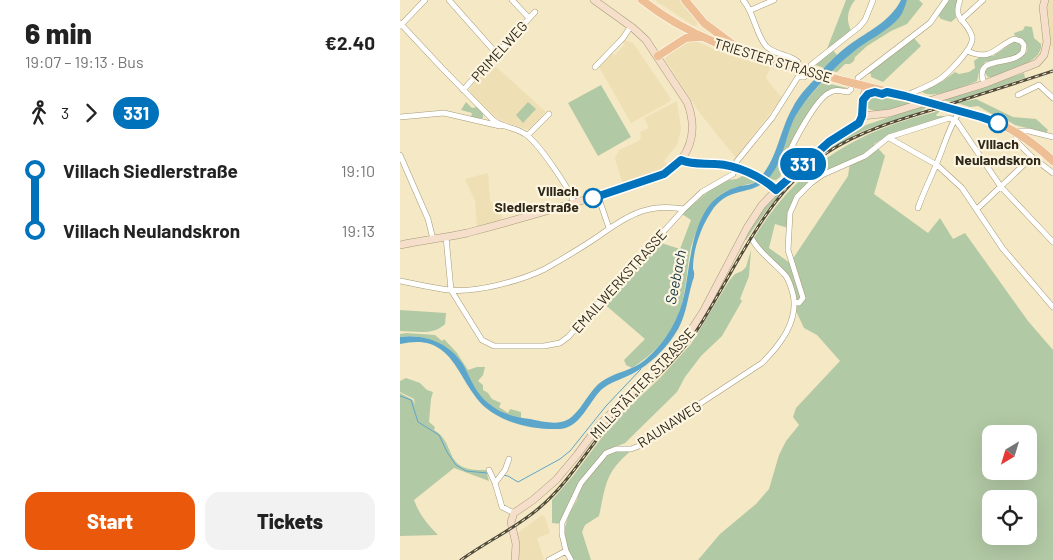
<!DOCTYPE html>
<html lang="en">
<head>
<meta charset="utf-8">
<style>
	:root { --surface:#fff; --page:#f2f2f2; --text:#222; --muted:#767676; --accent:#ea580c }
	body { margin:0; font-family:Barlow,sans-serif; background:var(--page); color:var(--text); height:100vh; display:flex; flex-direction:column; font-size:19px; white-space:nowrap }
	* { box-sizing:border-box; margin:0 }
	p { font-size:16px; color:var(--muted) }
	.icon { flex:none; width:28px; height:28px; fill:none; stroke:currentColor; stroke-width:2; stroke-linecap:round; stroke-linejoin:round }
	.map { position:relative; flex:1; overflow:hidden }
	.panel { display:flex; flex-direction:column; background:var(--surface); width:400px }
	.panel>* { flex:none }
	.badge { padding:0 10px; border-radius:16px; font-size:18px; line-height:32px }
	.needle { width:32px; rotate:218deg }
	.controls { position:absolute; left:582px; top:425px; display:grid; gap:10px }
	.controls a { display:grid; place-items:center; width:55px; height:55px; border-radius:10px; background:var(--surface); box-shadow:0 5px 20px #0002; font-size:25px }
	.map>.badge { position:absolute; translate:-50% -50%; box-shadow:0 0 0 2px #fff }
	.legs { display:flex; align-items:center; gap:8px; height:55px; padding:0 25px; font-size:16px }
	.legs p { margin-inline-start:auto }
	.headline { display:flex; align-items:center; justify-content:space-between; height:85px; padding:0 25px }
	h1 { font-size:28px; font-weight:800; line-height:38px }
	.button { display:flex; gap:10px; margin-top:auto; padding:10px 25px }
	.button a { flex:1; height:58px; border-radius:15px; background:var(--accent); color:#fff; font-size:20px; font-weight:800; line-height:58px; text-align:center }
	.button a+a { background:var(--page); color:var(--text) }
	ul { padding:0 25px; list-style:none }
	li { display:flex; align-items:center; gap:18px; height:60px; font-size:19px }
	li i { display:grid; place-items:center; width:8px; height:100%; margin:0 6px; background:currentColor }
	li i::after { content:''; width:12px; height:12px; margin:-6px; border:4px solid; border-radius:50%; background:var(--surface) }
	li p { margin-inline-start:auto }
	li:first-child i { background:linear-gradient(#0000 50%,currentColor 0) }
	li:last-child i { background:linear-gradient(currentColor 50%,#0000 0) }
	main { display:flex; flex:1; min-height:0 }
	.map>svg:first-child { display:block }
	.built { fill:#efdfb4 }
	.green { fill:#b2c9a5; fill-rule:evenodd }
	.water { fill:#5ca6cb }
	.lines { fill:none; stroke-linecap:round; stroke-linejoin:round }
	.stream { stroke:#5ca6cb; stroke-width:1 }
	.street-casing { stroke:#a59978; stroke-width:6 }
	.secondary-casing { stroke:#a59978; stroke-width:8 }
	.primary-casing { stroke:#fff; stroke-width:9 }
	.street { stroke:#fff; stroke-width:5 }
	.secondary { stroke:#f6dfca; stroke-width:7 }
	.primary { stroke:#eebe95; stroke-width:8 }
	.rail-casing { stroke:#524c3a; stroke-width:3 }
	.rail { stroke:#fdf5e0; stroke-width:1; stroke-dasharray:4; stroke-linecap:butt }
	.primary-bridge-casing { stroke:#fff; stroke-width:9; stroke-linecap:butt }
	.primary-bridge { stroke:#eebe95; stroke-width:8 }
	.line-1-casing { stroke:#fff; stroke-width:11 }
	.line-1 { stroke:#0072bc; stroke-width:8 }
	.stop-1-dot { fill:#fff; stroke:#0072bc; stroke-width:2.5 }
	.labels { text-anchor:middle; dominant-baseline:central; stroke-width:4.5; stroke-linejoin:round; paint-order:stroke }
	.street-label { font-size:14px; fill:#2d281a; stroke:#fdf5e0 }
	.stop-label { font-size:14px; font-weight:bold; fill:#2d281a; stroke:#fdf5e0 }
	.water-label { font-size:15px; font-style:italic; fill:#173949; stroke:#fdf5e0 }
</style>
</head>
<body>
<main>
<section class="panel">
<div class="headline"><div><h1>6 min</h1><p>19:07 – 19:13 · Bus</p></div><b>€2.40</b></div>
<div class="legs"><svg class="icon" aria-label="walk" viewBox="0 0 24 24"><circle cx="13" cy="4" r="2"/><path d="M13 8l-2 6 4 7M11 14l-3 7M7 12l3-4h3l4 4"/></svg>3<svg class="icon" aria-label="forward" viewBox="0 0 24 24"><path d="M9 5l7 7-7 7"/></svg><b class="badge" style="background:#0072bc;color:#fff">331</b></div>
<ul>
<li><i style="color:#0072bc"></i><b>Villach Siedlerstraße</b><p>19:10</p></li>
<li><i style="color:#0072bc"></i><b>Villach Neulandskron</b><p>19:13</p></li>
</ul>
<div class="button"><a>Start</a><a>Tickets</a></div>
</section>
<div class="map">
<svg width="653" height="560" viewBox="0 0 653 560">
	<rect width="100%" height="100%" fill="#f5e8c4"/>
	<path class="built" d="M257,0H279L297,22V25L294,26L256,1Z
		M649,0H653V50L652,46H650V28L646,6Z
		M225,40L233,43L271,99L269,102L231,123L199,67L212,53L215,55L224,45L223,43Z
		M286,40H293L331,56L371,67L366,77L367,80L382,98L336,158L299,112L265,59L270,51Z
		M92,63L146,112L129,130L104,122L95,117L70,92V88Z
		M277,101L281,129L277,145L264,161L268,165L247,176L223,185L215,158L219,150L239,141L241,137L240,132L249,128L244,118Z
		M88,173L90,201L94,205L98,204L103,220L77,227L75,201L65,179Z
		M142,515L145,517L150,533L137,538L144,560H118L120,549L118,533Z"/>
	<path class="green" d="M446,0H455C447,10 446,20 451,31L432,49L437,55L424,68L413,64L425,54Z
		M507,0H519L523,4L507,24L491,31L467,46L455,57L454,61L450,64H445L437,72L432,71L451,53L487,28L498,19Z
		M548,0H559L555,12L556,18L551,22L541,19L537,14Z
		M625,26L632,27L634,38L641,44C643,63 607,71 592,77H588L585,73L588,67C598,64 637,60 625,42C622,38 619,37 615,36L614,33L623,30Z
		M513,37L521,46L483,82L471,77V74L468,73Z
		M615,41L621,45L622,49L618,55L585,62L580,68L577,81C565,86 532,100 522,92L523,90L543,81L555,72L559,74L569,72L575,68L574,61L581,56H593Z
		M624,73L625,78L552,102L542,100Z
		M422,82L447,88L430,90L423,95L386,160L380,177L376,180L368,179C384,162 384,136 395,117C402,104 413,93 422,82Z
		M201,85L231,137L198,156L168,103Z
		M476,96L511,103C500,106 477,116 468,108V99Z
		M576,99L613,117L636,119L648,130L646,133L615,125L603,118L595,116L578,106L570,107L557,103Z
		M66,102L72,108L77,107L83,112V118L79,119L71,117L72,113L61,110Z
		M128,102L136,109L123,123L116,115Z
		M522,106L527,107C516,117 479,124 463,131C413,154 375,195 346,240H344L359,213L379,190L429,146L466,125Z
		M537,110L540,111L536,115L537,116H551L489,135L474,144L485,156L474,194L528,233L540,218L553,239L565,233L628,321L653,350V560H298L320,534L356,504L369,489L379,455L386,441L399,425L393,417L396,408L440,361L417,335L404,328L396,311L395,293L388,277L356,243L354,238C398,166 454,132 535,112ZM450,162L448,176L390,263L369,248L375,224L388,228L392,203L400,193L423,173ZM591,434H629V471H591ZM591,499H629V536H591Z
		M344,175L356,182C344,186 331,187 320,195C312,200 309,207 304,215C299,226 294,236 291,247C286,271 287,295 277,318C268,339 251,356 232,368L226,365L224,360L245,339L202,302L258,242L280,249L291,220L282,214L312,188L328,180L337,179Z
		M351,250L349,276L340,299L342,301L322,336L301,356L285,377L277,392L225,443L208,450L191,470L161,524L152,523V500L173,476L215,420L260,378L291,344L329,281L335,274L342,271L346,267Z
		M0,310L46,313L45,324C33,336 15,331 0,331Z
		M6,333L35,335L42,341L44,339L57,353L68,370L77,367H85L83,375L78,381L83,385V390L88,393L92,399L101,403L99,407L108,413L110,409L121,412V418C102,416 84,404 74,388C70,382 69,376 66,370C63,365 56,361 51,357C33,342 25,333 0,337V334Z
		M6,378L20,383L27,390L33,392L31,399L29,422L35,427L34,430C58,444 41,472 86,470L89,481L54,468L14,500C19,514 27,524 38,535L0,536V393L13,400L15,405L14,399L0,392V381Z
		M220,450L231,451C205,472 206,485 199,516L185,525L182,532L191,560H174L168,550L164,530L169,514L177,500L181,486L207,455Z"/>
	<path class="water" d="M501,0H507C505,6 503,13 499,18C488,31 466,41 452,53C438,64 425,78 413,92C407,99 400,108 395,117C385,136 384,161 369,178C350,198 329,184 311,212C301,227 293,250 293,268C293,270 295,273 294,275C294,279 293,279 292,283C287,300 286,318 275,334C265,350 249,365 232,374C222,379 210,382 201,390C189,402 180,428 160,429C136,430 105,424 86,408C56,381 55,331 0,344V337C26,333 53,345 65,368C72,382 76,393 88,403C101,414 114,417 130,419C140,421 152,424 161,422C178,420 187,392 201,382C214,372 232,371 245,360C266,342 280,318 285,291C290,263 291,235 306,210C314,197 326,190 340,186C347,185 353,185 358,180C378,159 379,131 393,107C398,97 406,88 414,80C424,67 436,55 449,45C468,31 490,22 501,0Z"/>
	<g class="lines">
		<path class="stream" d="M0,396L11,400L18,422L39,435L47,452L56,465L66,471L87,473
			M103,475L108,476L118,482L160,459L170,451L206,406L241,369"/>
		<g class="street-casing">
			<path id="street" d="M49,0L96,53
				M112,0L129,18
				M343,0C355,14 355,33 366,46C374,55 389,54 398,62
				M351,10L374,0
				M561,20L583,0
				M0,23L42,68L93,120C103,128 115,127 125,134C137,141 170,189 174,203
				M0,26L25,0
				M567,51C592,62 595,47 614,39L621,41L624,45L623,52C611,68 573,53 584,84
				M411,65L459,27L465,20L473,0
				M195,67L223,38L231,26
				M458,78L530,23L546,0
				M63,90L135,12
				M618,95L639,85L653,98
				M505,96C516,91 527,87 537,81C545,77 575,47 572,37C568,20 552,21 560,0
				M0,117L44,113L100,126
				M554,120L557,122L601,187L653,242
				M128,135L149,114
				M489,137L491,139L537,165L562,188L603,249L653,307
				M653,137L629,131H620L615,140L632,157L653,173
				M0,155L28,219L33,239
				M388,178C387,173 385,168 386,163C389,148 416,99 429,93C435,89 441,91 448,92L451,89
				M198,196L209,228
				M518,208C523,193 530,180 536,165C544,147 548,129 559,112
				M577,209L632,157
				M46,237L51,290L82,340L94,346H144L160,343L168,337L284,209L302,192L333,174L337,161L372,118L398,77H404
				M0,281C16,284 32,288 49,290C76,293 120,281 145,269C164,258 185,246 203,233C230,214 249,203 284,209
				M394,302L399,303L403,298L388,250L390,213L397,197L411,183L422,175L465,156L489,137L549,118L554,120
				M89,470L95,483L102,507L114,513
				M95,483L105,470L109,459
				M166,551L171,560
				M149,560L166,551L162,534V523L181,483L206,453L216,449H231L239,446L252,435L362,363C380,345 399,321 393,294C391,288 390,282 386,276C375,263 360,254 352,239"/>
		</g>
		<g class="secondary-casing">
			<path id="secondary" d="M462,116L490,113L584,84L637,63L644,55L647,42L643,7L645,0
				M281,160C293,165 303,163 316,164C336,165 361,176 376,190
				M0,245C22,240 45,238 67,233C116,220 165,206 214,191C232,186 262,178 276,165C294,148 296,124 287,102L246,40L233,28L194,0
				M115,560L116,544L111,522L114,513L133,500L156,480L177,455L200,424L274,352L286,338L303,312L347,228L362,205L388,178L421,149L434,138L459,123L462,116V105L466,87"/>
		</g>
		<g class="primary-casing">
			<path id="primary" d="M242,0C287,36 342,55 397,69
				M285,0L304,23L339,49
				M258,56L286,38L300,37
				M408,71L444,81
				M460,85L513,98L517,100
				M547,108C558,111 570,113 581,116C607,125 633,142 653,161"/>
		</g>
		<use href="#street" class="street"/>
		<use href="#secondary" class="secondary"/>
		<use href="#primary" class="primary"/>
		<g class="rail-casing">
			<path id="rail" d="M61,560C86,542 114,529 138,509C169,483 188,448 214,418C239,390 270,368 292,337C299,328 305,317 311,307C344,251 372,189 428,152C460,131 498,120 535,109C574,96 614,84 653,71"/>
		</g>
		<use href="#rail" class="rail"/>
		<g class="primary-bridge-casing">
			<path id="primary-bridge" d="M397,69L408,71
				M444,81L460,85
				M517,100L547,108"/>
		</g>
		<use href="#primary-bridge" class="primary-bridge"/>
	</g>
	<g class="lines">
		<g class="line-1-casing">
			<path id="line-1" d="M193,198L264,174L281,160C293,165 303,163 316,164C336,165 361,176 376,190L429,142L459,123L462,116L463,100L468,94L475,92L482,94L487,92L505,96L581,117L598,123"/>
		</g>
		<use href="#line-1" class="line-1"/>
	</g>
	<g class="stop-1-dot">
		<circle cx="598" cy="123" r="9"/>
		<circle cx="193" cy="198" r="9"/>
	</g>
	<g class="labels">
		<g class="street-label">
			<text transform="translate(99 51) rotate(-48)">PRIMELWEG</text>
			<text transform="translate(373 60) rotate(17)">TRIESTER STRASSE</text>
			<text transform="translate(219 281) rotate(-48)">EMAILWERKSTRASSE</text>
			<text transform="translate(242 383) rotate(-47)">MILLSTÄTTER STRASSE</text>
			<text transform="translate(269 424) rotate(-33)">RAUNAWEG</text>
		</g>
		<g class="stop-label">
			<text x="598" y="143">Villach<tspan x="598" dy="16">Neulandskron</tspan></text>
			<text x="179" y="190" text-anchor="end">Villach<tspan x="179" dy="16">Siedlerstraße</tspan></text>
		</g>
		<g class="water-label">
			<text transform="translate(275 277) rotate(-79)">Seebach</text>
		</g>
	</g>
</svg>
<div class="controls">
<a><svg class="needle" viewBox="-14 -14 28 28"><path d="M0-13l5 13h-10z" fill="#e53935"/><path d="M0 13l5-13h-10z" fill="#767676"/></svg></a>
<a><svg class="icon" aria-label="locate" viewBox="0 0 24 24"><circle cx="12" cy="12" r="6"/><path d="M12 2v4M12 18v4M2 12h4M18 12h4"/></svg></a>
</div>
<b class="badge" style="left:403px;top:164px;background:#0072bc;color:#fff">331</b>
</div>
</main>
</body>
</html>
